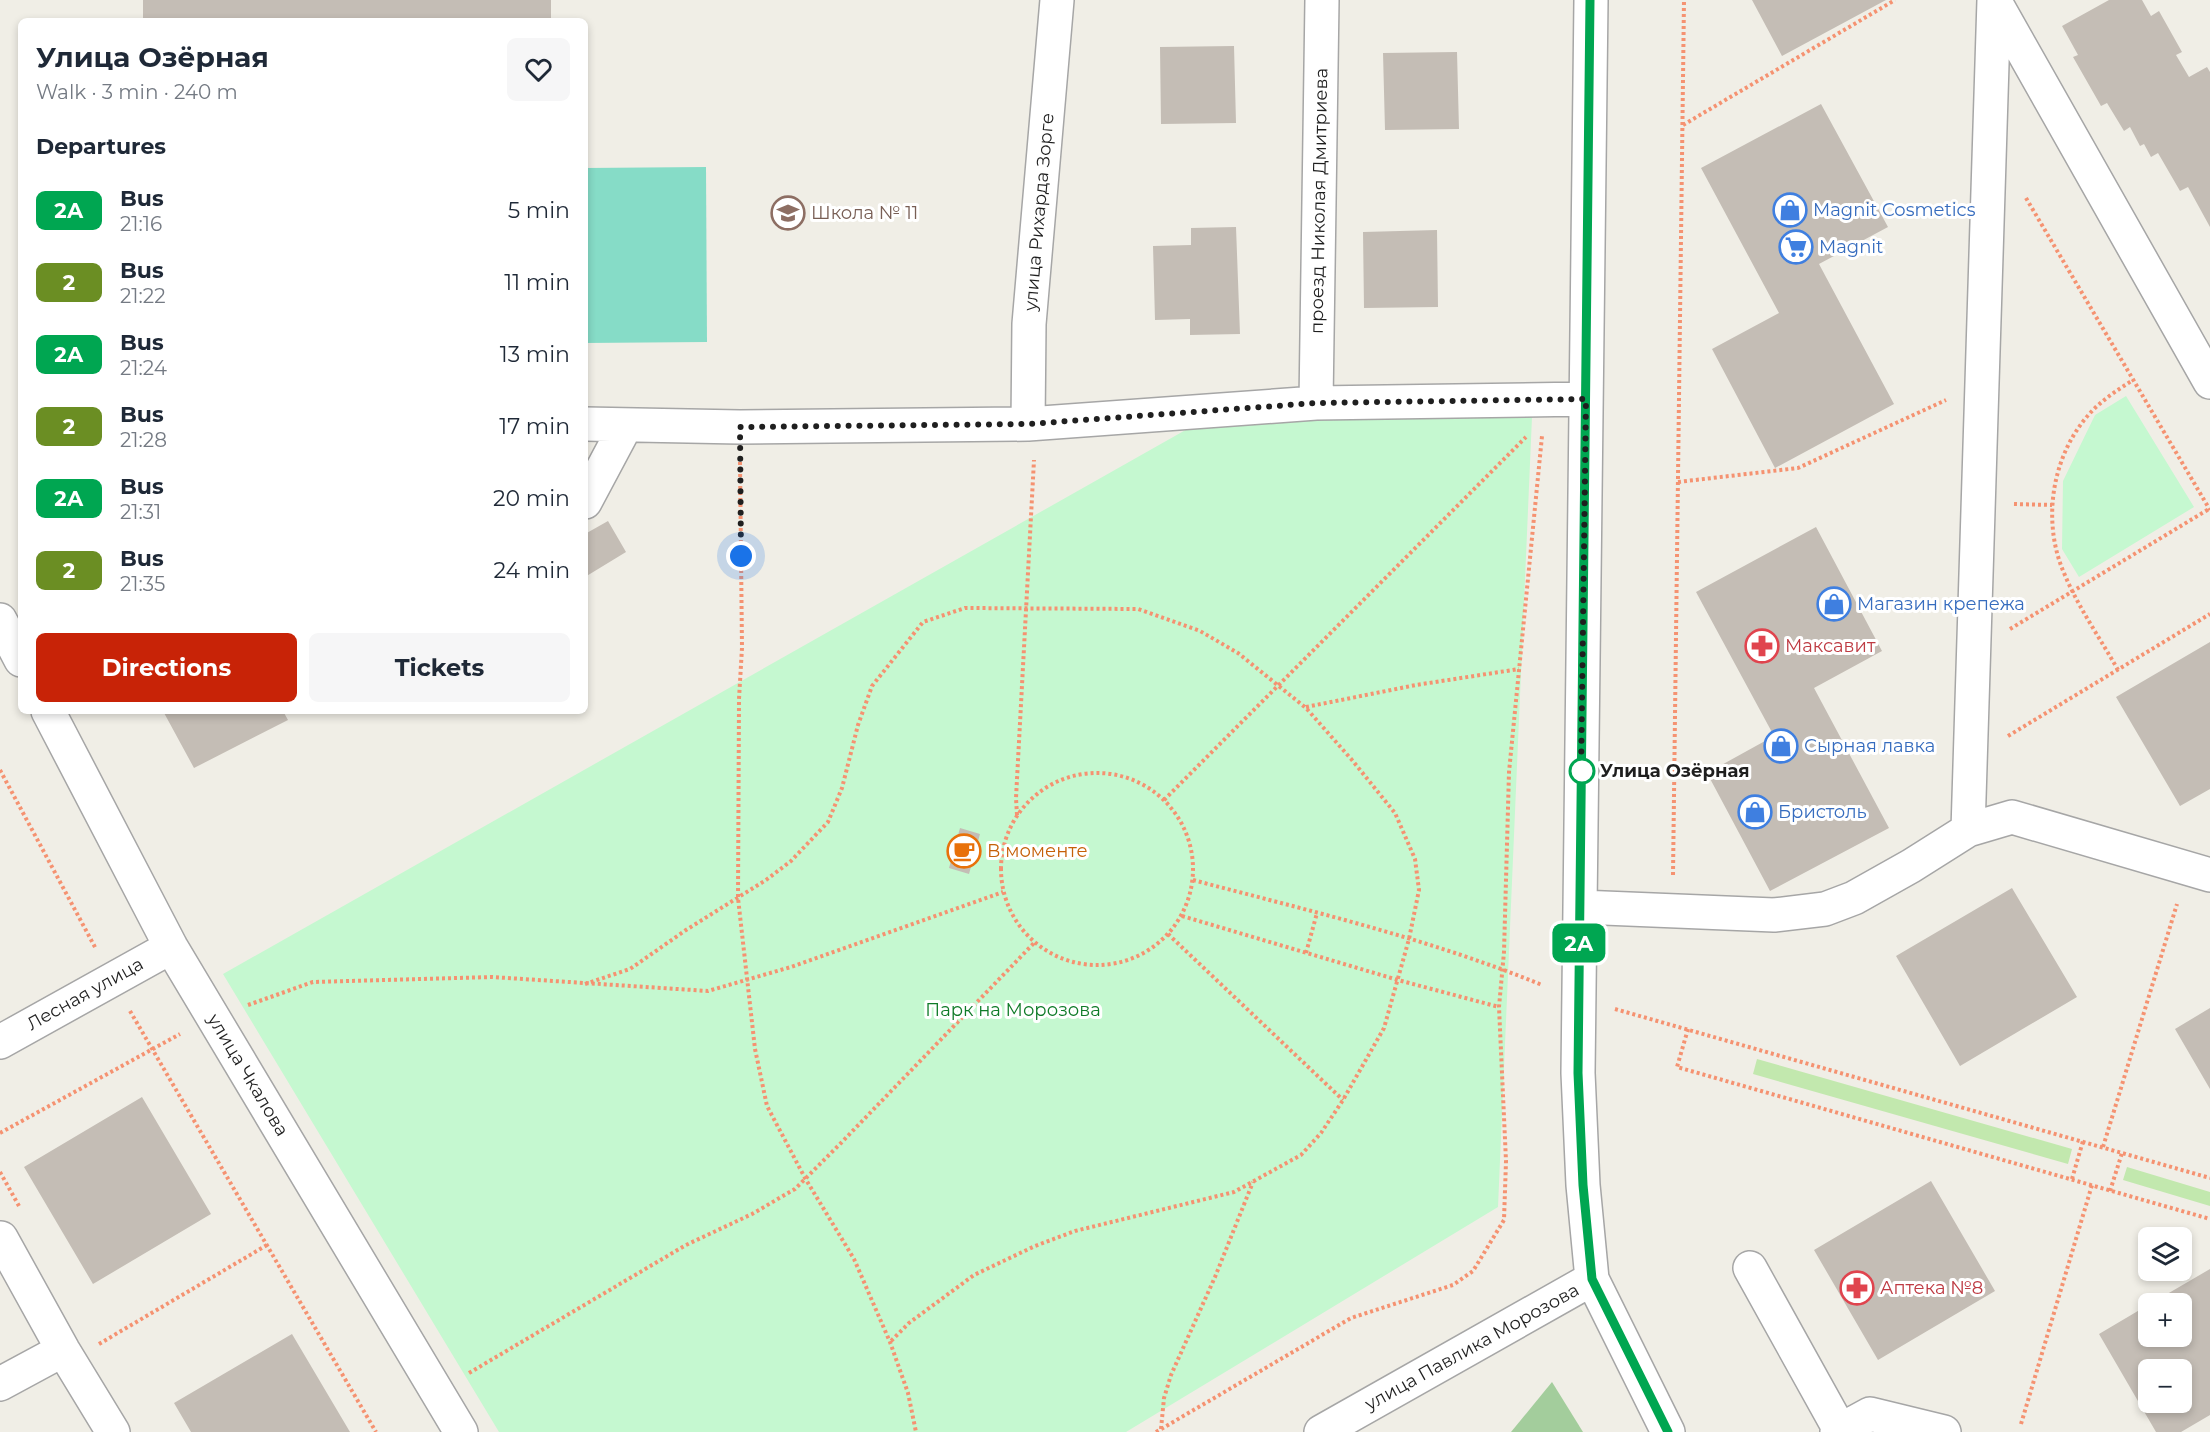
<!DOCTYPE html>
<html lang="en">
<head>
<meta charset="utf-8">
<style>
	:root { --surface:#fff; --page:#f6f6f7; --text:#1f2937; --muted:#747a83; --accent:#c82307 }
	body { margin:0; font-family:Montserrat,sans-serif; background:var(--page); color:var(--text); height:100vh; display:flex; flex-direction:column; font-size:22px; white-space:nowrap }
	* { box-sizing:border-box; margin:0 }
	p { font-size:20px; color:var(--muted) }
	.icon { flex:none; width:33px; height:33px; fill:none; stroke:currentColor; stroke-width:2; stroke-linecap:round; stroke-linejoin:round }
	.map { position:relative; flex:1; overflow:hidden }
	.sheet { position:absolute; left:18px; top:18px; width:570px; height:696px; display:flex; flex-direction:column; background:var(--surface); border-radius:9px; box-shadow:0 3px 9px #0003 }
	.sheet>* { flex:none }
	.badge { padding:0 12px; border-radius:9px; font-size:21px; line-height:39px }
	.buttons { position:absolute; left:2138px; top:1227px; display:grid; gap:12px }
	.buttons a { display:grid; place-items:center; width:54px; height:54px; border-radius:9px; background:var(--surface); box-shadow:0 3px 9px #0003; font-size:30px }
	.you { position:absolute; width:30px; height:30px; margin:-15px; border:4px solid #fff; border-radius:50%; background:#1a73e8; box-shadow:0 0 0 9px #1a73e833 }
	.map>.badge { position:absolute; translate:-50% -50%; box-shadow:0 0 0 3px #fff }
	h2 { padding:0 18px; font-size:22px; line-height:54px }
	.round { display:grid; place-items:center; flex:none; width:63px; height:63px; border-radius:9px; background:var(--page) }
	.summary { display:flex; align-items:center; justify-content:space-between; height:102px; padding:0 18px }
	h1 { font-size:28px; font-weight:700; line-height:45px }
	.primary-button { display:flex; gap:12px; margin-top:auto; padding:12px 18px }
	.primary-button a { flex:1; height:69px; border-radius:9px; background:var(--accent); color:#fff; font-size:24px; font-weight:700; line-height:69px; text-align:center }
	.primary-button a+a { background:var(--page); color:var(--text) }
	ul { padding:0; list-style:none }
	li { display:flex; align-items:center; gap:18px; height:72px; padding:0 18px }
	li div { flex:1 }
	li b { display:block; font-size:22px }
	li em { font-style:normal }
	li .badge { min-width:66px; font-weight:700; text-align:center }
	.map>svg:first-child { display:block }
	.grass { fill:#c2e8ae }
	.forest { fill:#a3cd9c }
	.park { fill:#c5f8d0 }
	.pitch { fill:#86dcc7 }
	.building { fill:#c4bdb5; fill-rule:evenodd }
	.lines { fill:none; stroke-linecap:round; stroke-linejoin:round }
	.minor-casing { stroke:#a6a6a6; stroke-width:36 }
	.path { stroke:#f59271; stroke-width:4; stroke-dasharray:3 3; stroke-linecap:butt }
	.minor { stroke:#fff; stroke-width:33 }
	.line-casing { stroke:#fff; stroke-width:14 }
	.line { stroke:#00a651; stroke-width:9 }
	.walk { stroke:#1f1f1f; stroke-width:6; stroke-dasharray:0 10.8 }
	.stop-dot { fill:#fff; stroke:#00a651; stroke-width:3 }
	.labels { text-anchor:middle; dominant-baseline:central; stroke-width:6; stroke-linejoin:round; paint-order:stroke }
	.street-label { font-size:18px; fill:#1f1f1f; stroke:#fff }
	.shop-label { font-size:18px; fill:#366cbe; stroke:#fff; text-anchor:start }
	.education-label { font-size:18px; fill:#785e54; stroke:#fff; text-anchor:start }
	.health-label { font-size:18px; fill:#be3a42; stroke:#fff; text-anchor:start }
	.stop-label { font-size:18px; font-weight:bold; fill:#1f1f1f; stroke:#fff; text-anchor:start }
	.food-label { font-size:18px; fill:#c56008; stroke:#fff; text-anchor:start }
	.park-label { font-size:18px; fill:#0f7b28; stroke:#fff }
</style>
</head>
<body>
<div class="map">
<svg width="2210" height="1432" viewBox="0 0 2210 1432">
	<rect width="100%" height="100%" fill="#f0eee6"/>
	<path class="grass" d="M1757,1059L2072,1149L2068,1164L1753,1074Z
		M2127,1167L2210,1192V1206L2123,1180Z"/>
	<path class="forest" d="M1552,1382L1583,1432H1511Z"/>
	<path class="park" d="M1251,393L1532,417L1498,1207L1126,1432H499L223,974Z
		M2126,396L2194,507L2079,577L2062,549L2063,481L2095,415Z"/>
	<path class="pitch" d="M706,167L707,342L585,343V168Z"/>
	<path class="building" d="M143,0H551V21H143Z
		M1752,0H1886L1782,56Z
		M2109,0H2142L2151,16L2159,11L2182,52L2176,55L2189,77L2207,67L2210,72V227L2188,187L2180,191L2158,153L2151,157L2144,144L2140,146L2130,127L2124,131L2107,103L2101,106L2073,57L2078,55L2062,26Z
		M1234,46L1236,123L1161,124L1160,47Z
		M1457,52L1459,129L1385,130L1383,53Z
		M1821,104L1888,227L1819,264L1894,404L1775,468L1712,349L1779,313L1701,168Z
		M1236,227L1240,334L1190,335V319L1155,320L1153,246L1191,245V228Z
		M1437,230L1438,307L1364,308L1363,232Z
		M608,521L626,552L585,577V534Z
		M1816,527L1882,651L1814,688L1889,828L1770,891L1707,773L1774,736L1696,592Z
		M2210,642V789L2180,806L2116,697Z
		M163,711H283L288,720L194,768Z
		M960,828L980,834L969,874L949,868Z
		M2012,888L2077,997L1960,1066L1896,956Z
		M2210,1008V1089L2175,1029Z
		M142,1097L211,1214L93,1284L24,1167Z
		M1931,1181L1995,1291L1878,1360L1814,1250Z
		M2210,1269V1415L2181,1432H2156L2099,1334L2148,1305V1336H2181V1304H2150ZM2148,1370H2181V1402H2148Z
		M292,1334L350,1432H191L174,1403Z"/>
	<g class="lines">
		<g class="minor-casing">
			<path id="minor" d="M1591,0L1578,1073L1583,1185L1592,1279L1668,1432
				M1994,0L2210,382
				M1316,403L1322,0
				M585,424L740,427L1028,424L1316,403L1586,399
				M1028,424L1029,324L1057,0
				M585,502L626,425
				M0,620L21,660
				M48,711L171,947L461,1432
				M1968,830L2012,817L2210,875
				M1580,907L1774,915L1825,909L1854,898L1911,866L1968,830L1994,0
				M0,1042L171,947
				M1,1238L63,1350L113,1432
				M1750,1268L1840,1430
				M0,1384L63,1350
				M1321,1432L1592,1279
				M1837,1432L1870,1414L1944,1432"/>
		</g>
		<path class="path" d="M1683,125L1895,0
			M2026,198L2210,510
			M740,462L742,648L739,699L738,898L755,1049L767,1106L805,1178L854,1259L890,1342L908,1393L916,1432
			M1678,482L1798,468L1946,400
			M2014,504L2052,505
			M2010,629L2209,509
			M2118,670C2100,638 2078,607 2064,573C2041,520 2052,452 2093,410C2105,398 2119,389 2133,380
			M1306,707L1416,685L1519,669
			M2008,736L2210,614
			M0,770L96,949
			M1001 869a96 96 0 1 1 192 0a96 96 0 1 1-192 0Z
			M1164,800L1526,437
			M1017,815L1016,798L1034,460
			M1673,875L1684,0
			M1193,880C1310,911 1430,939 1542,985
			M1182,916L1398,980L1499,1007
			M1168,934L1343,1100
			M1306,953L1317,913
			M585,984L630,969L686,930L766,880L791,861L828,822L842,788L858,725L872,686L923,622L965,608L1138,609L1200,631L1238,653L1306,708L1352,760L1395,813L1415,859L1419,890L1409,939L1384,1028L1343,1100L1321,1133L1301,1155L1234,1192L1075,1231L1035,1246L974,1275L909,1323L890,1342
			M248,1005L313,982L492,977L708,991L791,967L1003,892
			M1615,1009L2210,1178
			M130,1011L376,1432
			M1688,1029L1677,1067L2210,1219
			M0,1133L180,1034
			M2103,1147L2177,904
			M0,1172L19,1206
			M2072,1179L2083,1141
			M2110,1191L2122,1153
			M99,1344L267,1245
			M469,1373L686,1245L752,1214L795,1189L841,1143L1035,942
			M2021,1424L2092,1185
			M1161,1429L1164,1398L1171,1375L1215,1277L1253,1182
			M1156,1432L1351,1318L1453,1285L1473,1271L1504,1220L1506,1161L1499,1007L1504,952L1509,772L1542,436"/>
		<use href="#minor" class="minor"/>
	</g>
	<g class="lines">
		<g class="line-casing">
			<path id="line" d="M1590,0L1578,1073L1583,1185L1592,1279L1668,1432"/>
		</g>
		<use href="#line" class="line"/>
		<path class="walk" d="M741,556L740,427L1028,424L1316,403L1586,399L1581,776L1582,771"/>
	</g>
	<defs>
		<g id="shop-ring" transform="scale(1.725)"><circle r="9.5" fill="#fff" stroke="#3f7fe0" stroke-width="1.5"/><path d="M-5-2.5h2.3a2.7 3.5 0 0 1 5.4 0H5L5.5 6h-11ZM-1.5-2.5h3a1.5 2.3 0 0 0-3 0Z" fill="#3f7fe0"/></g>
		<g id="school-ring" transform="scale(1.725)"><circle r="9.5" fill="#fff" stroke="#8d6e63" stroke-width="1.5"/><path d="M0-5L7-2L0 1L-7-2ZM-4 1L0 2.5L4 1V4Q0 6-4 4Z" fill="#8d6e63"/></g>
		<g id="supermarket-ring" transform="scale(1.725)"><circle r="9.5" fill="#fff" stroke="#3f7fe0" stroke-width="1.5"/><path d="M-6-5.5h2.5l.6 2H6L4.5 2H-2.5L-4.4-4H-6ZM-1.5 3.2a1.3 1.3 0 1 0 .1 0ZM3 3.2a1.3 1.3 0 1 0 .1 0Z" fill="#3f7fe0"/></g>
		<g id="pharmacy-ring" transform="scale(1.725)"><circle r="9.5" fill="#fff" stroke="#e0444e" stroke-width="1.5"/><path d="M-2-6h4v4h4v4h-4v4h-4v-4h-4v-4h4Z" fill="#e0444e"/></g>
		<g id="cafe-ring" transform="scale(1.725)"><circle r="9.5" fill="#fff" stroke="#e8710a" stroke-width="1.5"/><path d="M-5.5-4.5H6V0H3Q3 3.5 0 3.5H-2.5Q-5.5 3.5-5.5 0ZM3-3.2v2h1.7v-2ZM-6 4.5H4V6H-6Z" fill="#e8710a"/></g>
	</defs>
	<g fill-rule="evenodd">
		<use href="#shop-ring" x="1790" y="210"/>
		<use href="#school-ring" x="788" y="213"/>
		<use href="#supermarket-ring" x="1796" y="247"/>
		<use href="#shop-ring" x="1834" y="604"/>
		<use href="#pharmacy-ring" x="1762" y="646"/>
		<use href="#shop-ring" x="1781" y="746"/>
		<use href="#shop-ring" x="1755" y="812"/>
		<use href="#cafe-ring" x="964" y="851"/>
		<use href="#pharmacy-ring" x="1857" y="1288"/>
	</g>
	<circle class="stop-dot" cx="1582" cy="771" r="12"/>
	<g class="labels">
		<g class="street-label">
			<text transform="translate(1319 201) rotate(-89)">проезд Николая Дмитриева</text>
			<text transform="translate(1039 212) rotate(-85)">улица Рихарда Зорге</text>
			<text transform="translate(85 994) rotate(-29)">Лесная улица</text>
			<text transform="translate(248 1075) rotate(59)">улица Чкалова</text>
			<text transform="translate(1472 1347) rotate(-29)">улица Павлика Морозова</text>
		</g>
		<g class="shop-label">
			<text x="1813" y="210">Magnit Cosmetics</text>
			<text x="1819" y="247">Magnit</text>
			<text x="1857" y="604">Магазин крепежа</text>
			<text x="1804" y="746">Сырная лавка</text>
			<text x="1778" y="812">Бристоль</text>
		</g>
		<g class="education-label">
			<text x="811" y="213">Школа № 11</text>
		</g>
		<g class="health-label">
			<text x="1785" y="646">Максавит</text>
			<text x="1880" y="1288">Аптека №8</text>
		</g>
		<g class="stop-label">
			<text x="1600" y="771">Улица Озёрная</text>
		</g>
		<g class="food-label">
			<text x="987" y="851">В моменте</text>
		</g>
		<g class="park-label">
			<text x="1013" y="1010">Парк на Морозова</text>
		</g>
	</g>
</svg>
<div class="buttons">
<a><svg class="icon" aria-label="layers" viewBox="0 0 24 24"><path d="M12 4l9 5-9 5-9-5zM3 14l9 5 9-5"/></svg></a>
<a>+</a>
<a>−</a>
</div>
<div class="you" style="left:741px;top:556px"></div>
<b class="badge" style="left:1579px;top:943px;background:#00a651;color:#fff">2А</b>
<section class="sheet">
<div class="summary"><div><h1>Улица Озёрная</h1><p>Walk · 3 min · 240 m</p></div><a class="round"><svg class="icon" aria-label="heart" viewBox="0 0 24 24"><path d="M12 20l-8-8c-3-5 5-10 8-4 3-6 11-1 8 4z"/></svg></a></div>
<h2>Departures</h2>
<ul>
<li><span class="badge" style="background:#00a651;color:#fff">2А</span><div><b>Bus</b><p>21:16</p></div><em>5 min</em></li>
<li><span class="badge" style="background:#6b8e23;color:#fff">2</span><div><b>Bus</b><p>21:22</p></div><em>11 min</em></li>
<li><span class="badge" style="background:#00a651;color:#fff">2А</span><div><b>Bus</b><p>21:24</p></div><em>13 min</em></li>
<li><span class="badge" style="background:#6b8e23;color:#fff">2</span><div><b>Bus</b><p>21:28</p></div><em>17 min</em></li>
<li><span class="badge" style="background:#00a651;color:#fff">2А</span><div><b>Bus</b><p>21:31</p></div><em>20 min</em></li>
<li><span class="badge" style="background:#6b8e23;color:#fff">2</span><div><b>Bus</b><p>21:35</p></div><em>24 min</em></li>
</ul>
<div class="primary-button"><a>Directions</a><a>Tickets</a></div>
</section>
</div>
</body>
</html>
